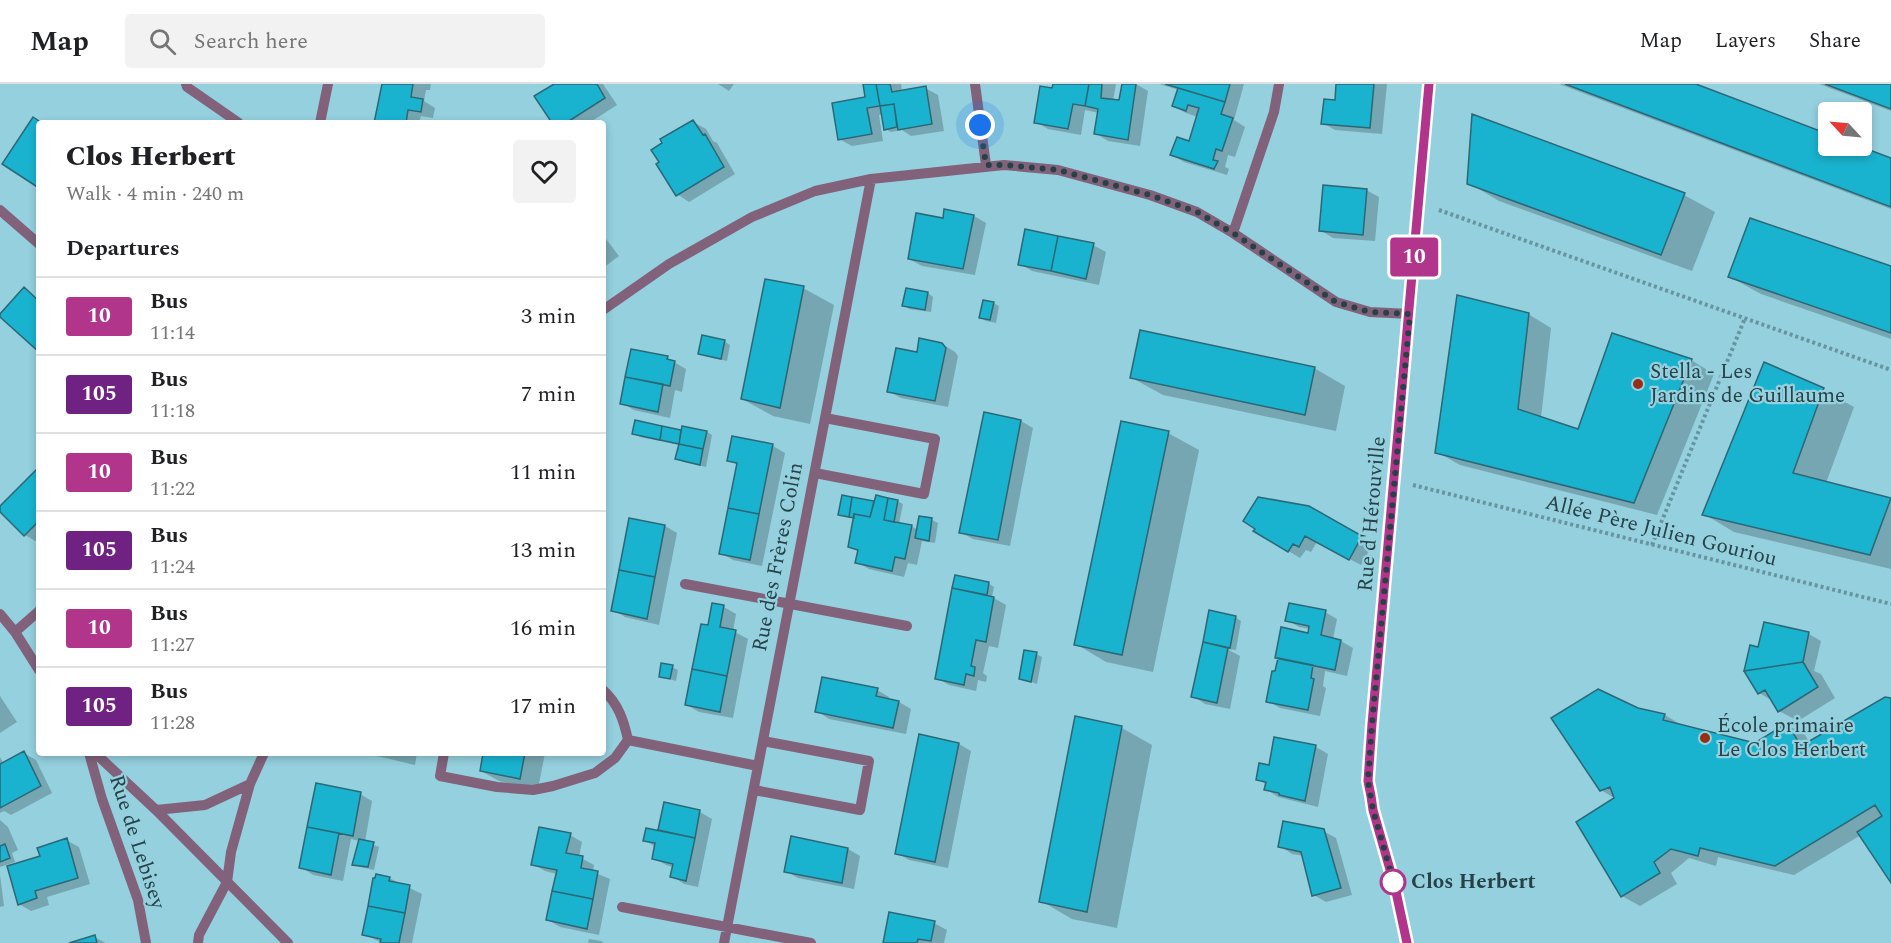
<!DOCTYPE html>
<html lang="en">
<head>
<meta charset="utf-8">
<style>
	:root { --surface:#fff; --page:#f2f2f2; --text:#202124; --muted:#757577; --line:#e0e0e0 }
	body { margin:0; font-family:Spectral,serif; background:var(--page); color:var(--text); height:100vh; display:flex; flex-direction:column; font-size:22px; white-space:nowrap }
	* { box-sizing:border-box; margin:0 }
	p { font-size:20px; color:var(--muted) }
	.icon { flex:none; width:33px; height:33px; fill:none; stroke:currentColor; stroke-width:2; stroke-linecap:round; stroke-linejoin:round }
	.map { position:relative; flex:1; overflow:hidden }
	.side { position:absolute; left:36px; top:36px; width:570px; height:636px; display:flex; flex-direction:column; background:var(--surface); border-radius:6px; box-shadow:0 3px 9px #0003 }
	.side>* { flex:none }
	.badge { padding:0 12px; border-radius:4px; font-size:21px; line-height:39px }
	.needle { width:39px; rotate:296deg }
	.buttons { position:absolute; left:1818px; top:18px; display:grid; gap:12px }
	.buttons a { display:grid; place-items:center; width:54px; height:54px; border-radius:6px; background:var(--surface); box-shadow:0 3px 9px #0003; font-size:30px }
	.you { position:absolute; width:30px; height:30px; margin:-15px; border:4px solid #fff; border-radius:50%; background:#1a73e8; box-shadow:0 0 0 9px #1a73e833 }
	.map>.badge { position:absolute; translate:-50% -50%; box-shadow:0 0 0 3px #fff }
	h2 { padding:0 30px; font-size:22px; line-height:54px }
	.round { display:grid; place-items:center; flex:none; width:63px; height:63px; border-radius:6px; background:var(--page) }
	.headline { display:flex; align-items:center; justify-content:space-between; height:102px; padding:0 30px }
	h1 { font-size:28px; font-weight:800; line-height:45px }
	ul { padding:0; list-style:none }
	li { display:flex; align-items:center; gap:18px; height:78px; padding:0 30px; border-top:2px solid var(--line) }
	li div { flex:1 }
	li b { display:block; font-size:22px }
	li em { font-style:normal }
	li .badge { min-width:66px; font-weight:700; text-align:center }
	header { display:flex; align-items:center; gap:36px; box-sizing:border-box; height:84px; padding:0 30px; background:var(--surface); border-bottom:2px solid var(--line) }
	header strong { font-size:28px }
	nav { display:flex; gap:33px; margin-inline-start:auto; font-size:21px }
	.search { width:420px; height:54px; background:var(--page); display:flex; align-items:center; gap:15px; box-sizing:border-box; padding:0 21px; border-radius:6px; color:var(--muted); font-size:22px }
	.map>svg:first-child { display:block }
	.shadow { fill:#0003 }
	.building { fill:#19b3cf; stroke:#2c6774; stroke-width:1.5 }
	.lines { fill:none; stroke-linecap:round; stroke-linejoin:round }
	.path { stroke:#67949f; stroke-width:4; stroke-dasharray:3 3; stroke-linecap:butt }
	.minor { stroke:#81627a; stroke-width:10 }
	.line-casing { stroke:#fff; stroke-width:14 }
	.line { stroke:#b0358b; stroke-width:9 }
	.walk { stroke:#284147; stroke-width:6; stroke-dasharray:0 10.8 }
	.poi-dot { fill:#972f16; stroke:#94d0de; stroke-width:2 }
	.stop-dot { fill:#fff; stroke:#b0358b; stroke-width:3 }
	.labels { text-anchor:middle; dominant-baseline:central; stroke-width:4.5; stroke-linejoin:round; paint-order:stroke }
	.poi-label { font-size:21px; fill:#284147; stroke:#94d0de; text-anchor:start }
	.street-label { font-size:21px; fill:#284147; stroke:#94d0de }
	.stop-label { font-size:21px; font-weight:bold; fill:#284147; stroke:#94d0de; text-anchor:start }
</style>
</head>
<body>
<header>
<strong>Map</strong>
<div class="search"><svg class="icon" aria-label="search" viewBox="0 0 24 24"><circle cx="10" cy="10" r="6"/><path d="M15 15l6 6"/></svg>Search here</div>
<nav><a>Map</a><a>Layers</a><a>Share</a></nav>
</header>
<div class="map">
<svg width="1891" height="859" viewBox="0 0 1891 859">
	<rect width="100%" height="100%" fill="#94d0de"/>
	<path class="shadow" d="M383,0H431L430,6H426L424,17L435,24L433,34L421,32L419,39H376Z
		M557,0H603L617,21L589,39H553Z
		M718,0H734L729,7Z
		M864,0H901L902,8L925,4L938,11L944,47L911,52L902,46L891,48L885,45L883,30L879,31L883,57L852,62L839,55L866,15Z
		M1055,0H1116L1113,17H1120L1123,0H1136L1148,7L1140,62L1108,57L1095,49L1099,29L1085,26L1081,51L1048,45L1036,38L1054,6Z
		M1159,0H1244L1234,36L1245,43L1235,73L1228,71L1225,83L1229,85L1227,91L1184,78L1172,71L1190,59L1198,33L1186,29L1173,22L1179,6Z
		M1338,0H1387L1382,50L1335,46L1323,39L1336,18Z
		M1559,0H1692L1828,52V62H1855L1891,75V125Z
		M1819,0H1891V27Z
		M1474,33L1684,111L1715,128L1692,187L1499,117L1469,99Z
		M693,38L706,45L713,57L717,59L735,90L689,118L677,110Z
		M1366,106L1379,113L1375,157L1333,154L1320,146Z
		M974,132L986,139L975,191L922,182L909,175L945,136Z
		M603,151L619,172L603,184Z
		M1093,161L1106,168L1099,201L1032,187L1020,180Z
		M1891,184V255L1761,210L1730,193Z
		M803,204L834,221L810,340L773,332L742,315Z
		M928,209L933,213L931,228L909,225L904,221Z
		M993,219L999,222L996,239L986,237L981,234Z
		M1528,230L1551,244L1541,334L1578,346L1691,276L1714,290L1657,431L1460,381L1437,368Z
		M724,257L730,261L727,277L705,272L699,269Z
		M942,260L955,268L958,272L948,323L901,314L888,307L918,270Z
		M667,274L686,285L682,308L675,306L670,334L634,326L622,319Z
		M1314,284L1345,302L1336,347L1163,311L1132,294Z
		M1823,306L1854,323L1826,399L1891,416V485L1734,448L1704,430Z
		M985,330L1021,337L1033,344L1010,462L973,455L960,448Z
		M636,338L683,348H707L712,351L706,383L683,378L677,375L680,361L640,353L634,349Z
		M1168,349L1199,366L1153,588L1106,578L1076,560Z
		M773,362L785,369L762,482L733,476L721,469L738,381L728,376Z
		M39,387V456L37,458L25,451L0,426V424Z
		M897,417L903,420L899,440L911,442L918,446L920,434L932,436L938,439L935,459L922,457L917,481L908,479L904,493L869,485L857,478L859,468L850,463L855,435L840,430L873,419Z
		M1308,424L1373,460L1361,481L1317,458L1311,468L1306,466L1300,474L1255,447Z
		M665,442L677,449L659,541L625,533L613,526Z
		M988,499L994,503L992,513L1006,521L998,564L989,562L983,589L987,592L986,598L978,596L976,607L949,601L937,594L959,507L954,504Z
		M714,520L724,523L736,530L733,547L748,555L733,634L699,628L687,621L709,543Z
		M1210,528L1235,533L1241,537L1236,566L1227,565L1240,572L1230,625L1205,620L1193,612Z
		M1325,528L1337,535L1333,555L1341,557L1353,564L1347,592L1325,587L1323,602L1326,604L1320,632L1280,624L1268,617L1276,589L1309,551L1310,545L1299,543L1287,536Z
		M1765,540L1809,550L1821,557L1814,587L1821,590L1835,614L1798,637L1779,627L1773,617L1759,609V565Z
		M1036,570L1042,573L1037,600L1021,594Z
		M672,583L678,586L676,597L660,592Z
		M877,606L889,613V616L899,618L911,625L906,650L829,635L817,627Z
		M0,612L17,638L0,649Z
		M1891,616V798L1861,751L1794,791L1718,773L1716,782L1689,774L1671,789L1677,800L1640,822L1622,812L1616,715L1601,706L1637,625L1665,631L1683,642L1756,661L1787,641L1805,651L1810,659Z
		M1076,634L1122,644L1152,661L1117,844L1072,835L1041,817Z
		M959,660L971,667L948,784L909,776L897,769Z
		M1316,663L1328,670L1318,723L1278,713L1266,705L1267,701L1257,695L1270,682Z
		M24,669L36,676L52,709L11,731L4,727L0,729V673L4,680Z
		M371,669H417L415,681L377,672Z
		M485,669H545L538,705L499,697L481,687Z
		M360,710L372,717L365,758L379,763L374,786L360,783L354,780L360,757L351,755L343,797L313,791L301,783Z
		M665,720L700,728L712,735L698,803L684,800L672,792L673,783L666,781L654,774L656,763L644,756L659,748Z
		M0,736L8,743L18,766L12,769L15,778L0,783Z
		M1323,747L1336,754L1352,811L1326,818L1314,811L1304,772L1292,770L1280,762Z
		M570,751L582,758L579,773L594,781L593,788L610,795L599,851L560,843L548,836L557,790L545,787L533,780Z
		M66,756L79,763L90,800L47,813L49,821L31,827L19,820L42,773Z
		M848,765L860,772L854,805L798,794L786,787Z
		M0,791L4,822L0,823Z
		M389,794L422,810L412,859H382L364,850Z
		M934,839L947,846L944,859H885Z
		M94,853L106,859H74Z
		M589,855L601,857L604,859H588Z"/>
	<path class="building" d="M382,0H413L411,13L423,15L421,28L408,26L406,39H374Z
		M554,0H597L605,14L566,39H552L534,12Z
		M863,0H876L880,22L867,24L872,50L838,56L832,19L865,13Z
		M876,0H890L892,8L926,2L932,40L898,46L894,20L880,22Z
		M1053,0H1089L1085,22L1073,20L1068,45L1034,39L1040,2L1052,4Z
		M1089,0H1102L1101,14L1119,16L1122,0H1136L1128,56L1094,50L1098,25L1085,22Z
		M1165,0H1230L1225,18Z
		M1336,0H1374L1370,44L1321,40L1324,15L1335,16Z
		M1565,0H1696L1828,50V62H1859L1891,74V123Z
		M1825,0H1891V25Z
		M1178,4L1225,18L1221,30L1233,34L1222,67L1216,65L1213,76L1218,77L1214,85L1170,71L1177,53L1189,57L1199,24L1188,21L1186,27L1172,22Z
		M894,20L897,43L884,46L880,22Z
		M1472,30L1685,109L1661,171L1467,100Z
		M33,33L42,39H39V104L2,80Z
		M693,36L703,51L705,50L724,83L676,112L656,80L659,78L651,66L662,59L660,55Z
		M1323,101L1367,105L1363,151L1319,147Z
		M944,125L974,131L963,185L908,175L916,129L943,134Z
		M1750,134L1891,182V249L1728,193Z
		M1025,145L1058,152L1051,187L1018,181Z
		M1058,152L1094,159L1086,195L1051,187Z
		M765,195L804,202L780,324L741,315Z
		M24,203L39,217V268L0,233V230Z
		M906,204L928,208L925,226L902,222Z
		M1457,211L1529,229L1518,325L1578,345L1612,249L1692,275L1634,419L1435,369Z
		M983,216L994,218L990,236L979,234Z
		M1140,246L1315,283L1305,331L1130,294Z
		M702,251L725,256L721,275L698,270Z
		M919,254L942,259L946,264L935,317L887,308L896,264L917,268Z
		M631,265L668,272L667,275L675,277L670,302L625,293Z
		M1764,278L1824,304L1793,389L1891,414L1870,471L1702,431Z
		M625,293L663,300L658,328L620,320Z
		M984,328L1021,336L998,456L959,449Z
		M635,336L662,342L660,356L632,350Z
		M1121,337L1169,347L1122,571L1074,561Z
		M662,342L681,346L679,360L660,356Z
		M682,342L707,347L703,365L679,360Z
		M732,352L773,360L759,430L728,424L737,379L727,377Z
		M679,360L703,365L700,381L675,375Z
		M38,384L39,386V437L24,452L0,428V422Z
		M842,411L852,413L849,433L838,431Z
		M876,411L888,414L884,436L912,441L905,475L895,473L892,487L855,479L858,466L848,463L854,430L870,433Z
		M852,413L874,417L870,433L854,430V434L849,433Z
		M1258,413L1309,422L1362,452L1349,476L1305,452L1299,463L1293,460L1288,468L1253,447L1255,445L1243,437Z
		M888,414L898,416L894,438L884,436Z
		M728,424L759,430L750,476L719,470Z
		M919,432L932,434L929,457L915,454Z
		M629,434L665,441L655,493L619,486Z
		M619,486L655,493L647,535L611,527Z
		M955,491L989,498L987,511L952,504Z
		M952,504L994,513L986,558L976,556L971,582L975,583L974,592L966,590L964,601L935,595Z
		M712,519L724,521L720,543L736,546L727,592L692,585L701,540L708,541Z
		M1289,519L1326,526L1321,551L1341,556L1335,586L1275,574L1281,543L1308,549L1309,542L1285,537Z
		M1209,526L1236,532L1230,564L1203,558Z
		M1764,538L1809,548L1803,578L1744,587L1750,561L1758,563Z
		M1203,558L1228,564L1217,619L1191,613Z
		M1024,566L1037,568L1031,598L1019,595Z
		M1278,574L1313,581L1311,594L1314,595L1308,626L1266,618L1272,587H1275Z
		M1803,578L1818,603L1778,628L1765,606L1758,610L1744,587Z
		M661,579L673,581L670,595L659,593Z
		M692,585L727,592L720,628L685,621Z
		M822,593L878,604L876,612L899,617L893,644L815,628Z
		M1598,605L1638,624L1665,630L1663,636L1755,659L1787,639L1801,662L1885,613L1891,614V799L1857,748L1882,732L1875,721L1775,782L1700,764L1698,772L1671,765L1654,778L1660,789L1621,813L1576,738L1614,714L1610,703L1600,707L1551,634Z
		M1075,632L1122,642L1087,828L1039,818Z
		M919,650L959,659L935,778L895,770Z
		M1274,653L1316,661L1305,717L1279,711V709L1264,706L1266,698L1256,696L1259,679L1269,681Z
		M24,667L41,702L0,724V680Z
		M483,669H525L520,695L480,687Z
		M316,699L361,708L353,752L307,743Z
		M664,718L700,726L695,754L658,746Z
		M1283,737L1324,745L1341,804L1312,812L1301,768L1278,763Z
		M307,743L339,749L331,791L299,784Z
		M539,743L571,749L566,769L583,772L581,784L598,787L593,815L552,807L557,786L531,781Z
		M646,744L695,754L686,797L670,793L673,780L652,775L655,759L643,757Z
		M791,752L848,764L842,799L784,788Z
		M67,754L78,794L35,807L37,814L18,821L7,782L40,772L37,764Z
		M359,755L374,758L368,783L352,781Z
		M5,760L10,774L0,778V762Z
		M376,790L390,793L389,797L410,801L405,829L368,822L373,794H375Z
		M552,807L593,815L587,845L546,836Z
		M368,822L405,829L399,859H380L381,855L362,851Z
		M889,828L935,837L931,857L918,855L917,859H883Z
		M95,851L97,859H69Z"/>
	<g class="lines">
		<path class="path" d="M1439,126L1891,286
			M1413,401L1891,520
			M1652,461L1745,234"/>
		<path class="minor" d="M186,0L187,3L239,39
			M975,0L986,81
			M320,39L328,0
			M0,126L39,160
			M1233,149L1274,28L1279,0
			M603,226L669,180L752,133L815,107L871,95L1004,81L1058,86L1150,111L1197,128L1233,149L1336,218L1370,228L1410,230
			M815,389L924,410L935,355L825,334
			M685,500L907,542
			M0,530L15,548L39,586
			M15,548L39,527
			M603,606C618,619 624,637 628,656L758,682
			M89,669L102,715L138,816L146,859
			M95,669L156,726L288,859
			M444,669L440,692L497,703L533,706L553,702L595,689L615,674L628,656
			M754,706L860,726L869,677L763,657
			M156,726L205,721L250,700
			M622,823L811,859
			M198,859L199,851L227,798L231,768L250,700L264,669
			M724,859L871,95
			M1407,859L1395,803L1373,726L1368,697L1372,640L1429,0"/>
	</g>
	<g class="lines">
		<g class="line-casing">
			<path id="line" d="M1407,859L1395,803L1373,726L1371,712L1368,697L1372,640L1429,0"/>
		</g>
		<use href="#line" class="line"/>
		<path class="walk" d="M980,41L986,81H1004L1058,86L1150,111L1197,128L1233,149L1336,218L1370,228L1410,230L1372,640L1368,697L1373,726L1395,803L1393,798"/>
	</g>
	<g class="poi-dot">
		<circle cx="1638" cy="300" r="6"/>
		<circle cx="1705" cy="654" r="6"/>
	</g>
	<circle class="stop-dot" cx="1393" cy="798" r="12"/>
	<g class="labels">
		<g class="poi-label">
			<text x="1650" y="288">Stella - Les<tspan x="1650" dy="24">Jardins de Guillaume</tspan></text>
			<text x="1717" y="642">École primaire<tspan x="1717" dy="24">Le Clos Herbert</tspan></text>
		</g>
		<g class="street-label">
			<text transform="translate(1372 430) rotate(-85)">Rue d'Hérouville</text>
			<text transform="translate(1661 447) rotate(14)">Allée Père Julien Gouriou</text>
			<text transform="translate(778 473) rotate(-79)">Rue des Frères Colin</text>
			<text transform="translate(137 758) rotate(72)">Rue de Lebisey</text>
		</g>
		<g class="stop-label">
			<text x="1411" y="798">Clos Herbert</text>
		</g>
	</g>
</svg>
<div class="buttons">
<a><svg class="needle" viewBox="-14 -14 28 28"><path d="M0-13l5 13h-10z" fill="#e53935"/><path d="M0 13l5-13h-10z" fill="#757577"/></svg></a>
</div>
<div class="you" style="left:980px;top:41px"></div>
<b class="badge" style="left:1414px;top:173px;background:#b0358b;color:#fff">10</b>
<section class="side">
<div class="headline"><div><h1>Clos Herbert</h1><p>Walk · 4 min · 240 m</p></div><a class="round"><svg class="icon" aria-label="heart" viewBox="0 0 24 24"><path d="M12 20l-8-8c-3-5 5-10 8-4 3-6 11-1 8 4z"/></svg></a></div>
<h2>Departures</h2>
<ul>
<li><span class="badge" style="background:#b0358b;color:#fff">10</span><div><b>Bus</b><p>11:14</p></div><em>3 min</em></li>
<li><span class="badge" style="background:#702283;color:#fff">105</span><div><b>Bus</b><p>11:18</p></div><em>7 min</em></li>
<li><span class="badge" style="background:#b0358b;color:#fff">10</span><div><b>Bus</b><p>11:22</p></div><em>11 min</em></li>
<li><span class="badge" style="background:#702283;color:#fff">105</span><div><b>Bus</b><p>11:24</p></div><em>13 min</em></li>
<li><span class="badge" style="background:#b0358b;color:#fff">10</span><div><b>Bus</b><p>11:27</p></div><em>16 min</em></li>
<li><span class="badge" style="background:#702283;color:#fff">105</span><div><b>Bus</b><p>11:28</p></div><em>17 min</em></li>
</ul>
</section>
</div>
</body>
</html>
